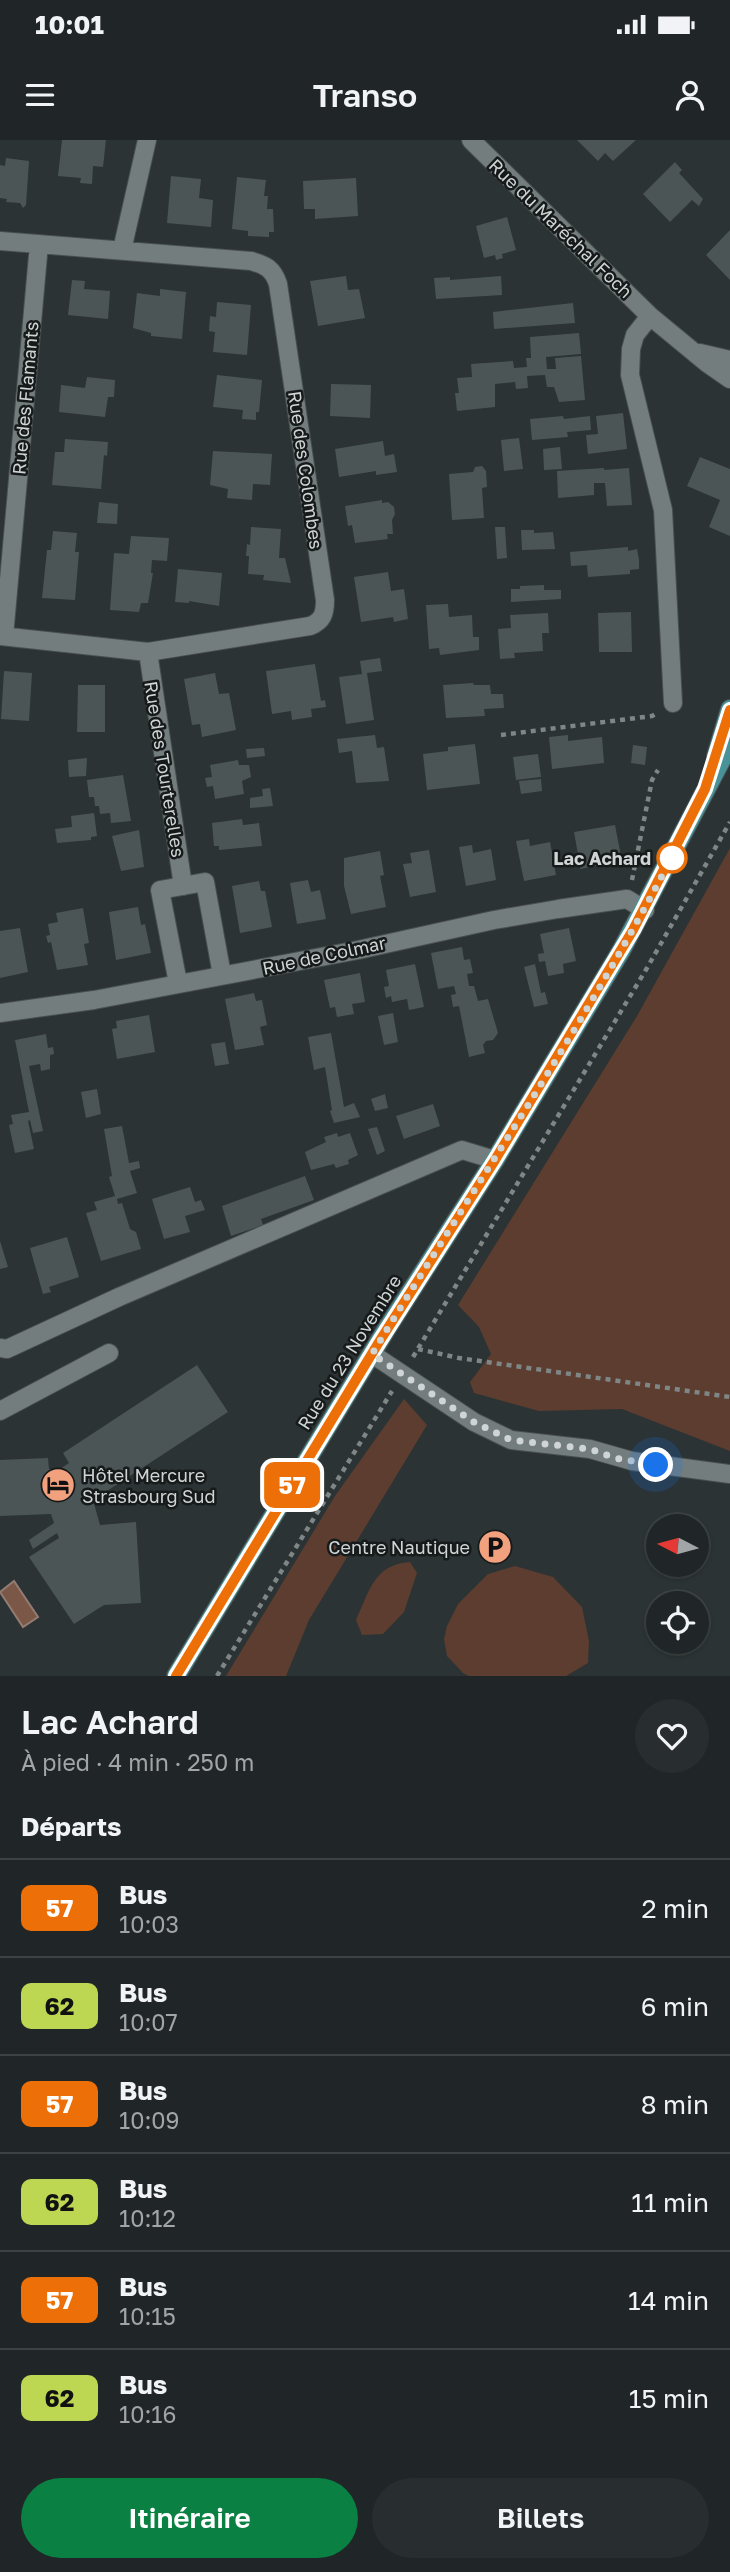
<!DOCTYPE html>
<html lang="fr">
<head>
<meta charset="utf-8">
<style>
	:root { --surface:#202627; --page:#282e2f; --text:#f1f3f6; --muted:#a2a5a7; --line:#3d4344; --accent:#0b8043 }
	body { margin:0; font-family:"Golos Text",sans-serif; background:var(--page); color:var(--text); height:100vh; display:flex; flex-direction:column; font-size:26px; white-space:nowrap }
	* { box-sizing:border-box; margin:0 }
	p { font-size:23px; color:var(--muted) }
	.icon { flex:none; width:38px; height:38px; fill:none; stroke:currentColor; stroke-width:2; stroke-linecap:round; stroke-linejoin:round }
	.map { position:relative; height:1536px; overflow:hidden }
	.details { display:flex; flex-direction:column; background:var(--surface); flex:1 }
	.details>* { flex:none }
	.badge { padding:0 14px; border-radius:10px; font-size:24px; line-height:46px }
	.needle { width:46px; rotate:276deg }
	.buttons { position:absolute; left:646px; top:1374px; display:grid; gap:14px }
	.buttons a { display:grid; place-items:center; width:63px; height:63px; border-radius:50%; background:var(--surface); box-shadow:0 2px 5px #0004,0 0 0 2px var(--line); font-size:35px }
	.you { position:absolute; width:35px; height:35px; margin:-18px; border:5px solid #fff; border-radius:50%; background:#1a73e8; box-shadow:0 0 0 10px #1a73e833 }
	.map>.badge { position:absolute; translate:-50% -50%; box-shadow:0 0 0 4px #fff }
	h2 { padding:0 21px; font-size:26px; line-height:63px }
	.round { display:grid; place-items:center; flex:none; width:74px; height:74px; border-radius:37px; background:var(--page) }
	.overview { display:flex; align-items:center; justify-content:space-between; height:119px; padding:0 21px }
	h1 { font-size:33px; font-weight:600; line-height:52px }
	.action { display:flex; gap:14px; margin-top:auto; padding:14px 21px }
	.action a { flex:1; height:80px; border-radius:42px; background:var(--accent); color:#fff; font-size:28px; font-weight:600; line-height:80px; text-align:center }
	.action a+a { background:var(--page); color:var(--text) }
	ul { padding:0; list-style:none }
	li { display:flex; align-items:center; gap:21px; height:98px; padding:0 21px; border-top:2px solid var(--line) }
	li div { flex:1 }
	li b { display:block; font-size:26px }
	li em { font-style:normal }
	li .badge { min-width:77px; font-weight:700; text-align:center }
	.status { display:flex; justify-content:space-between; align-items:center; height:49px; padding:0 35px; background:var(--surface); direction:ltr }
	.status svg { height:19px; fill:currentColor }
	header { display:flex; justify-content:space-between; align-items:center; height:91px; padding:0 21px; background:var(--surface); font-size:32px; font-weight:600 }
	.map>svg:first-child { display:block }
	.green { fill:#5c3d30 }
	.water { fill:#7b5748; stroke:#947c72; stroke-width:2 }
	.building { fill:#4c5556 }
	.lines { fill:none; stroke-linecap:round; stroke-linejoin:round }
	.minor-casing { stroke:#484f50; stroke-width:20 }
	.major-casing { stroke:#484f50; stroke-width:20 }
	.path { stroke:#7f8686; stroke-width:4.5; stroke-dasharray:5 5; stroke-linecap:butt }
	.minor { stroke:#747d7e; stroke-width:18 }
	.major { stroke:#499297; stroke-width:18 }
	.line-casing { stroke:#fff; stroke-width:16 }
	.line { stroke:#ec7007; stroke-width:10 }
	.walk { stroke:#cfd4d4; stroke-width:7; stroke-dasharray:0 12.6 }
	.stop-dot { fill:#fff; stroke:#ec7007; stroke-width:3.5 }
	.labels { text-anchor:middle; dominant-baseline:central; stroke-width:5; stroke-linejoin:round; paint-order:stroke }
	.street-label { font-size:18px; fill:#cfd4d4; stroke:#171a1a }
	.stop-label { font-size:18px; font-weight:bold; fill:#cfd4d4; stroke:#171a1a; text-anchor:end }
	.poi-label { font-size:18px; fill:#cfd4d4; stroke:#171a1a; text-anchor:start }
</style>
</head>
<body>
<div class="status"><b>10:01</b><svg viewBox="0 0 49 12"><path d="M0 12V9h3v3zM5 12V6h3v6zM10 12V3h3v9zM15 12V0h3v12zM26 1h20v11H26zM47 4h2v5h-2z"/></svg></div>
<header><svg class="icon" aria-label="menu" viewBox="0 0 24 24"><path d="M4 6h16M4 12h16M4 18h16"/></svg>Transo<svg class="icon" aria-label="person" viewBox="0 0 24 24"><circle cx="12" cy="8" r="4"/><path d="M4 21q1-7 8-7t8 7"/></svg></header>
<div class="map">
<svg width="730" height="1536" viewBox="0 0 730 1536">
	<rect width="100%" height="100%" fill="#2b3334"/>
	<path class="green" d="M730,708V1311L622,1269L539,1271L474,1253L470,1242L491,1214L479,1187L458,1165L637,876Z
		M404,1259L427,1285L309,1480L286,1536H226L335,1356Z
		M410,1422L417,1433L404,1472L383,1494L362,1495L356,1480C369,1452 374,1424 410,1422Z
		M515,1426L553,1437L582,1467L589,1501L588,1523L566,1536H469L463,1533L447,1516L444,1499L447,1486L458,1464L488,1434Z"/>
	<path class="water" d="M14,1441L38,1477L23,1487L0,1452Z"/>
	<path class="building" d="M62,0H106L103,27L93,26L92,44L80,43L81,38L58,36Z
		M577,0H636L613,21L605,13L598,21Z
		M6,18L29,21L26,65L23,68L20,63L6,62L7,59L0,58V25L5,26Z
		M675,22L682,30L679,33L703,59L699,66L692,60L670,82L643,54Z
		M171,36L201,39L199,58L213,60L211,87L167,83Z
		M237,37L266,40L264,56H268L267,69H273L274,92H269V97L248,96V91L232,89Z
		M356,38L358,76L315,79V69H304L303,41Z
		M507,77L516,110L502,114L503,118L496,120L495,115L484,118L476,86Z
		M730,90V140L706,115Z
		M346,136L348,150L359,149L365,178L318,186L310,141Z
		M501,136L502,155L436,159L434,138L450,137V140Z
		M72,140L85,141L84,149L110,151L108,179L68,175Z
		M160,149L186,152L182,199L151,196V193L133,188L137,153L160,156Z
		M217,162L251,165L247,215L213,212L215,192L209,191L210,176L216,177Z
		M573,163L575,183L494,189L493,172Z
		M579,193L581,214L546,217L547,229H556L555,218L581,216L585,260L559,262L554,247H547L545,235L527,236L528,248L516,249L515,242L495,244V267L457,271L455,253H459L457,238L472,237L471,224L513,221L514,228L527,227L526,218H531L530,197Z
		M217,235L262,240L259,272H256V280L242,279L243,270L213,267Z
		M87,237L115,240L114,257H108L105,277L59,272L61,245L85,248Z
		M331,244L371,245L370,278L330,276Z
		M623,273L627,309L588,314L586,295L598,294L596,276Z
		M563,276L564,279L590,276L591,290L567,292L568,297L532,300L530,279Z
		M519,298L523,329L504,331L501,300Z
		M65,299L108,302L107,316L104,315L101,349L52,345L55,312H64Z
		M383,301L385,316L394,314L397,332L376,335V331L339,337L335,309Z
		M560,307L562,329L544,330L543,309Z
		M213,311L272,314L270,345L253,344L252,360L227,358L228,349L210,345Z
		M700,317L730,329V396L709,387L720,360L687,346Z
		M482,326L486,331L487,347L482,348L484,378L452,380L449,334L473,332L475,327Z
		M604,328V330L629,328L632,365L607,366L605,343H594V355L558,358L557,331Z
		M382,360V363L388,362L394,367L395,374L392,380L393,394H387L388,399L355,403L352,385L348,386L345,366Z
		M99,362L118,364L117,384L97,383Z
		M251,387L281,389L279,418H285L291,443L263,440L264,435L248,434L249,416H246L247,404L250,405Z
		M495,387H505L507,418L497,419Z
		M521,390H534V393L553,392L555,409L522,410Z
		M53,391L77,393L75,412H79L75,460L42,458L47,410H51Z
		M131,396L169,398L167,421L152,420L151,433H153L148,463H141L139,472L110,470L114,413L129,414Z
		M628,407V411L637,409L639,420V429L630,430V434L588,437L587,425L571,426L570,412Z
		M178,429L222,433L219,466L189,461V463L175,462Z
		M388,432L391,451L404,449L408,479L394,482L393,477L361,482L354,437Z
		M544,445V450H561V459L511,462V449H520V446Z
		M448,464L449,477L472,475L473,497H479V510L440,515L439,508L429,509L426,465Z
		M631,472L632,512H599L598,473Z
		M548,473L549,493H542L543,511L514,513L515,518L500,519L498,489L511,488L510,475Z
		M380,518L382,531L367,533L374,580L346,584L339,537L362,534L360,521Z
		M315,524L321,561L325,560L326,567L311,569L312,577L292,580L291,571L272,574L266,531Z
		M4,531L32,533L29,581L1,579Z
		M215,533L219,554L229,553L236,590L202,597L200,584L192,585L184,539Z
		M473,543L474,545H490L491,554H503L504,568L484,569L485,576L446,578L443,545Z
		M78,545H105V592H77Z
		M375,595L377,608L384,607L389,641L356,643L352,611L339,613L337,599Z
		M568,595V601L602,597L604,623L552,629L549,597Z
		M475,604L480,644L427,650L423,614L448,611V607Z
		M633,605L647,607L645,625L631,623Z
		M264,608L265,616L247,618L246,609Z
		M538,614L541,637L516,640L513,617Z
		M87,618L86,636L69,637L68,620Z
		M238,620L239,625H249L251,637L242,641L244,654L215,659L213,646L207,647L205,638L212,637L210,625Z
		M123,635L131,681L111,683L110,673L100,674L99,666H95L94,657H89L87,640Z
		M541,639L542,651L521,654L519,641Z
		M270,648L273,666L250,668V658L263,656L262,649Z
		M94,673L97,696L91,697V700L57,703L55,689L72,687L71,676Z
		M242,679L243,685L259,683L262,706L219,710V706H214L212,683Z
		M615,685L622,721L580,729V726L576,727L574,720H579L574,692Z
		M139,690L144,727L121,731L112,696Z
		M529,699L530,706L550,702L556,735L524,741L516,701Z
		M472,705L473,713L491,709L496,740L466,746L459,707Z
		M429,710L436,752L410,757L403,724L412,723L410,713Z
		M380,711L384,735L380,736L386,767L351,774L344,746V718Z
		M308,740L311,752L320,750L326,779L297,784L290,743Z
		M259,741L261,751H265L272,787L240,793L232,746Z
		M138,767L141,785L145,784L151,813L116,820L109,772Z
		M83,768L89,803L84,804L88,825L57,830L51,802L48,803L46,796L50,795L48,784L58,782L56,773Z
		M20,788L28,832L0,838V791Z
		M569,788L576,821L563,824L564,833L548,836L545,821L539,822L538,814L544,813L540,794Z
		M462,807L464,820L470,819L473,833L467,834L469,846H474L478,861L488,859L498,893L493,900L486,901L483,905L485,913L469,917L459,866L453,867L451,855L456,854L454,846L438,849L431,813Z
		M415,824L424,867L409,870L407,859L392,862L391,856L386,858L384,847L389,846L386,830Z
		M535,824L541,853L545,852L548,864L534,867L524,827Z
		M360,833L365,862L352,864L354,874L337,877L335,867L330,868L324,840Z
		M254,853L256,861L262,860L267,885L260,887L264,905L235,910L225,859Z
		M393,873L398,902L384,905L378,876Z
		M149,875L155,912L117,919L112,889L117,888L116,881Z
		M331,893L344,967L354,963L360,977L334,983L330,971L332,970L325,927L314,930L308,897Z
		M46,894L48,908L53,907L54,914L50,915V929L41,931L40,924L29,926L43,991L33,993L30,980L28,981L34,1009L15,1013L9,985L13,984L11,975L29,972L15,900Z
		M225,902L229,924L215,926L211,904Z
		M97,949L101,974L86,978L81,952Z
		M385,954L388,968L375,971L371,959Z
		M433,964L440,986L404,999L396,976Z
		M122,986L129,1023L139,1021L140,1028L130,1031L137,1053L117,1059L118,1064L122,1063L130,1089L136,1092L141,1109L101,1121L86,1073L97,1070L94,1062L115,1056L109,1037L112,1036L104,989Z
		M377,987L385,1011L377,1015L368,989Z
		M337,993L338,997L350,993L358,1015L348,1020L349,1024L336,1028L334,1024L311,1030L305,1012L326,1002L324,997Z
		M305,1036L314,1060L261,1079L263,1085L231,1096L222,1066Z
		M190,1047L195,1062L201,1060L205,1070L185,1076L190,1092L164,1099L152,1059Z
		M67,1097L79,1137L49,1147L51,1152L43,1154L30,1108Z
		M0,1101L8,1127L0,1129Z
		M197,1225L228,1272L93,1360L100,1385L136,1382L141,1463L104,1465L74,1484L29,1417L59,1398L57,1393L33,1409L29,1400L54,1383L51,1374L0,1376V1320L48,1318L49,1329H60L69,1323L63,1313Z"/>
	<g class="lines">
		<g class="minor-casing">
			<path id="minor" d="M471,0L650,176L707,223L730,239
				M0,101L251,121C266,125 273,129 278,144L325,460C325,473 323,481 310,486L148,512L0,496
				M122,110L147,0
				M650,176L635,195L631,209L630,235L663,370L673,563
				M700,213L730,220
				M4,496L39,104
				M148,512L183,746
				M178,843L160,750L205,742L222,835
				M0,873L94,860L358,810L494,780L558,769L627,759L645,770
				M0,1208L7,1209L119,1157L462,1010L495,1020
				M372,1214L474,1282L511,1300L590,1309L632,1321L730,1334
				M0,1271L109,1213"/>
		</g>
		<g class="major-casing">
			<path id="major" d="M716,616L730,569
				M176,1536L386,1190L495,1020L621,811L730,604"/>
		</g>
		<path class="path" d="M501,595L652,576L657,573
			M632,740L652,640L658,630
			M418,1209L459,1218L730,1257
			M413,1217L647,828L730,682
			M217,1536L392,1251"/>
		<use href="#minor" class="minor"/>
		<use href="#major" class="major"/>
	</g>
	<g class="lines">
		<g class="line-casing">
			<path id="line" d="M176,1536L379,1202L495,1020L633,790L705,649L730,570"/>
		</g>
		<use href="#line" class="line"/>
		<path class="walk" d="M656,1325L615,1318L590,1309L511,1300L474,1282L372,1214C473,1048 584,887 674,713L672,718"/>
	</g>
	<defs>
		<g id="hotel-disc" transform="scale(1.75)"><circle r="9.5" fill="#f2a17e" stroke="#171a1a"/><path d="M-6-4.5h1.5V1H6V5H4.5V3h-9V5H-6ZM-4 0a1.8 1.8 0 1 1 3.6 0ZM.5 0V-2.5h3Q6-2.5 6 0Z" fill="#111"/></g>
		<g id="parking-disc" transform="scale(1.75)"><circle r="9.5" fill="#f2a17e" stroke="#171a1a"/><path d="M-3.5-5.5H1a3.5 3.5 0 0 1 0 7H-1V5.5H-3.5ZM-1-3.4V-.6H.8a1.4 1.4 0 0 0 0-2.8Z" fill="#111"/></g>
	</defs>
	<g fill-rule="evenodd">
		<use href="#hotel-disc" x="58" y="1345"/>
		<use href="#parking-disc" x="495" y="1407"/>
	</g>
	<circle class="stop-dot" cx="672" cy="718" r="14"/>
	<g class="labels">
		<g class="street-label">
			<text transform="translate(561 88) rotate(44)">Rue du Maréchal Foch</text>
			<text transform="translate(25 258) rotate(-85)">Rue des Flamants</text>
			<text transform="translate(306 330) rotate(82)">Rue des Colombes</text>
			<text transform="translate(165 629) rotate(81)">Rue des Tourterelles</text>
			<text transform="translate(324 815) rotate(-12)">Rue de Colmar</text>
			<text transform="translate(349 1212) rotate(-58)">Rue du 23 Novembre</text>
		</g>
		<g class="stop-label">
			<text x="651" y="718">Lac Achard</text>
		</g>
		<g class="poi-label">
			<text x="82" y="1335">Hôtel Mercure<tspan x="82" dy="21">Strasbourg Sud</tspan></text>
			<text x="470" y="1407" text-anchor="end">Centre Nautique</text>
		</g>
	</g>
</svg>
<div class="buttons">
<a><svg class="needle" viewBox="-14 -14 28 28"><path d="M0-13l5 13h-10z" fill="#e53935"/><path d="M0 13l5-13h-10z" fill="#a2a5a7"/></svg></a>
<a><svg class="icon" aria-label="locate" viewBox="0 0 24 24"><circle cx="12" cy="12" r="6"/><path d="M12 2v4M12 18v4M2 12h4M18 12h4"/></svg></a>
</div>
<div class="you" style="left:656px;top:1325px"></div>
<b class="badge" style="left:292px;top:1345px;background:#ec7007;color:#fff">57</b>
</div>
<section class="details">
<div class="overview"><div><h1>Lac Achard</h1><p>À pied · 4 min · 250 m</p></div><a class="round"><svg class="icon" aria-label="heart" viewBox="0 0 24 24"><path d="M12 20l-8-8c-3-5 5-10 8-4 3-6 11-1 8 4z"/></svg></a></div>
<h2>Départs</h2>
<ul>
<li><span class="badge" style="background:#ec7007;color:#fff">57</span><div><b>Bus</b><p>10:03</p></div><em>2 min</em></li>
<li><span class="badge" style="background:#bdd753;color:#111">62</span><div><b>Bus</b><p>10:07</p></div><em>6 min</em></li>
<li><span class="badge" style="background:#ec7007;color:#fff">57</span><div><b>Bus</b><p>10:09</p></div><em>8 min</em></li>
<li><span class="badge" style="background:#bdd753;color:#111">62</span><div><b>Bus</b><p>10:12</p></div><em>11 min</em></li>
<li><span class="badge" style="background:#ec7007;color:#fff">57</span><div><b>Bus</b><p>10:15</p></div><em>14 min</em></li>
<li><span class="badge" style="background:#bdd753;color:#111">62</span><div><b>Bus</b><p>10:16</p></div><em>15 min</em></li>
</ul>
<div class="action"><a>Itinéraire</a><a>Billets</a></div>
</section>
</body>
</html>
